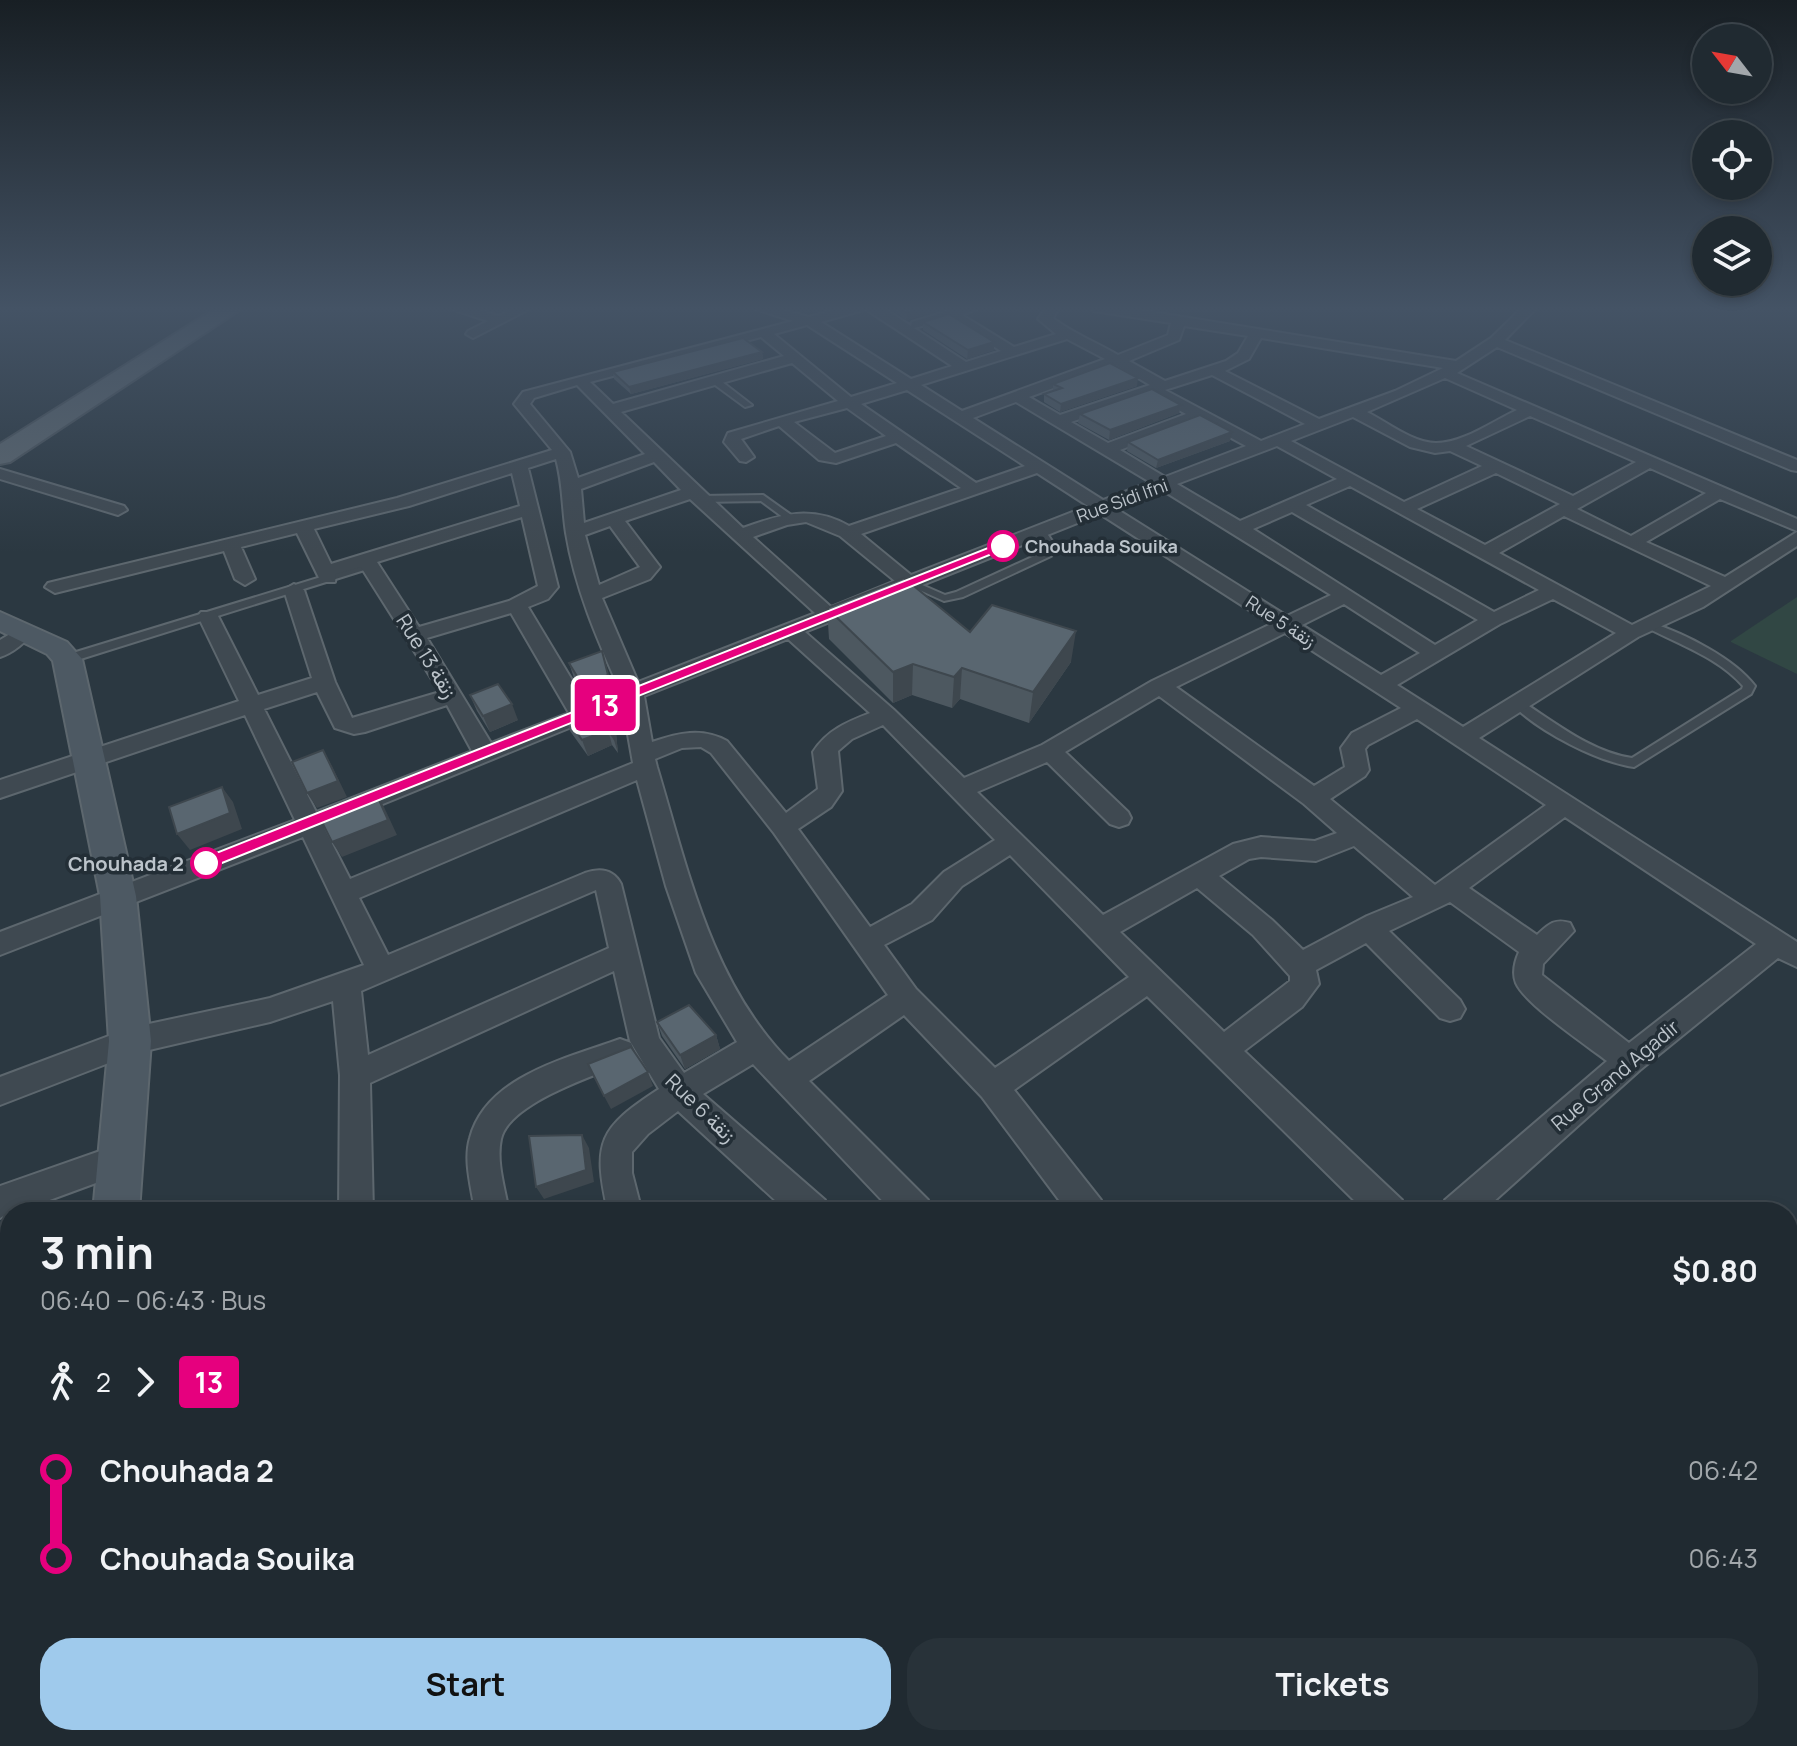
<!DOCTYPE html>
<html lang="en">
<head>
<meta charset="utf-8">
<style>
	:root { --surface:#202a31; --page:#283239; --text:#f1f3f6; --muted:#a2a7ab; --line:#3d464d; --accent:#9fcaec }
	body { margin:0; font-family:Manrope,Vazirmatn,sans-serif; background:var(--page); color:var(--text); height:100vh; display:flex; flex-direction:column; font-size:30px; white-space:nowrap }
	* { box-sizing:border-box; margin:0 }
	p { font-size:26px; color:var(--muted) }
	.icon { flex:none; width:44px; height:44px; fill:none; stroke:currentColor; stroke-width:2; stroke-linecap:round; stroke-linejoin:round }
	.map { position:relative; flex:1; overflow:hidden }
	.side { position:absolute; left:0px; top:1202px; width:1798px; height:544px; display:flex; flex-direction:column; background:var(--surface); border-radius:32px 32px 0 0; box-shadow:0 4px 12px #0003,0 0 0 2px var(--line) }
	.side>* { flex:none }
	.badge { padding:0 16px; border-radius:6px; font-size:28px; line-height:52px }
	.needle { width:52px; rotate:301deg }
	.buttons { position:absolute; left:1692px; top:24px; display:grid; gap:16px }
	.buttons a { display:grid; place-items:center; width:80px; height:80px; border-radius:50%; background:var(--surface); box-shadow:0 4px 12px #0003,0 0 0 2px var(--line); font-size:40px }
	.map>.badge { position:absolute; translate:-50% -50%; box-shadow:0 0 0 4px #fff }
	.legs { display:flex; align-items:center; gap:12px; height:88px; padding:0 40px; font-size:26px }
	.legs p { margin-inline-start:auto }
	.summary { display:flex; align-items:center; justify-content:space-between; height:136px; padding:0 40px }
	h1 { font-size:44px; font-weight:700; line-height:60px }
	.button { display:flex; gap:16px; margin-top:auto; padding:16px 40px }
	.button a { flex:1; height:92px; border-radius:32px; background:var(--accent); color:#111; font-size:32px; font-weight:700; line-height:92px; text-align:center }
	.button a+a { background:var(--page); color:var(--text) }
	ul { padding:0 40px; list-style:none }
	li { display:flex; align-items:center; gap:28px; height:88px; font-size:30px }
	li i { display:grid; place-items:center; width:12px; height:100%; margin:0 10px; background:currentColor }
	li i::after { content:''; width:20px; height:20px; margin:-10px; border:6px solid; border-radius:50%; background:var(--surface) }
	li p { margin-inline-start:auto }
	li:first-child i { background:linear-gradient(#0000 50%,currentColor 0) }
	li:last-child i { background:linear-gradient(currentColor 50%,#0000 0) }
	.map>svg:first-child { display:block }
	.green { fill:#314744 }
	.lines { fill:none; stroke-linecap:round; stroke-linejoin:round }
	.lane-casing { stroke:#5d676e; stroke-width:4 }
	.street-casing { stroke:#5d676e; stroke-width:4 }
	.secondary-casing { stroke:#5d676e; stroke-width:4 }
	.primary-casing { stroke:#4b555d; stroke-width:4 }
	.lane { fill:#3f4951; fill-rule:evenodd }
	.street { fill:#3f4951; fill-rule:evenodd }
	.secondary { fill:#4d5963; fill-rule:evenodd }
	.primary { fill:#5d6870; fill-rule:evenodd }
	.wall { fill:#4d5860 }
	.shaded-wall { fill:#3e474e }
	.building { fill:#596670; stroke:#3e474e; stroke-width:2 }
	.line-1 { fill:#e6007e; stroke:#fff; stroke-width:2 }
	.stop-1-dot { fill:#fff; stroke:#e6007e; stroke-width:4 }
	.labels { text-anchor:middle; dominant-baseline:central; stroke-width:7; stroke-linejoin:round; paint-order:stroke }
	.far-street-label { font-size:18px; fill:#bcc4cb; stroke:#232e36 }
	.far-stop-label { font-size:18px; font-weight:bold; fill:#bcc4cb; stroke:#232e36; text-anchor:start }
	.street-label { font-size:20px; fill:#bcc4cb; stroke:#232e36 }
	.stop-label { font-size:20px; font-weight:bold; fill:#bcc4cb; stroke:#232e36; text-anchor:end }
</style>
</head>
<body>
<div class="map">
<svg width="1797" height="1746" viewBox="0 0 1797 1746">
	<rect width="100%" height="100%" fill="#2b3841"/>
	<path class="green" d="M1797,597V674L1731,642V641Z"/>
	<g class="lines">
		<g class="lane-casing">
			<path id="lane" d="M711,378H717L752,405L745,407L711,382Z
				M763,495L794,517V521H788L761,501L701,502L696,499L701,496Z
				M1038,529H1044L1056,547L1051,556L963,597L944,601L904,583L909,580L913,581L945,595L956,592L1043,552L1046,547L1036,531Z
				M370,562L375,565L374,567L71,662L67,663L61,659L63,656Z
				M1652,623C1685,634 1734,658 1755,686L1751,694L1634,767C1598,762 1538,731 1513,705L1519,701L1523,702C1557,724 1592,752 1632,758L1742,689L1743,686C1719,658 1680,645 1648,628V624Z"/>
		</g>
		<g class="street-casing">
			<path id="street" d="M445,307H468L499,316L516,307H533L473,338L466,334L468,331L488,321Z
				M749,307H772L809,317L845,307H882L911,326L912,322L961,307H982L962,315L1014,347L1056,334L1038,319L1047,307H1060L1053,318C1072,333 1096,342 1118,355L1168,335L1171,323L1094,311L1088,307H1121L1456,361L1491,338L1523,307H1537L1505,340L1797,460V471L1791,470L1497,347L1457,373L1797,519V531L1720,499L1646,542L1725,577L1797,532V546L1703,607L1638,637L1479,738L1797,942V967L1778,958L1640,1070L1482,1212H1440L1445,1200L1607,1061C1586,1045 1525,1004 1516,983C1512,973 1515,961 1519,952L1450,902L1389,931L1460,1000L1465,1009L1460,1018L1450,1021L1440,1018L1366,943L1316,970L1319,984L1302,1007L1244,1051L1402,1200L1407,1212H1366L1147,996L1014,1090L1101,1200L1106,1212H1068L982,1097L904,1015L809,1081L928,1200L933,1212H893L753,1064L703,1094L825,1200L830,1212H788L678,1111L648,1134L632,1152V1173L642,1212H608C592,1142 599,1128 659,1089L630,1041L614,971L370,1083L373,1212H339L340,1075L333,1001L270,1022L132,1054L0,1105V1077L130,1028L270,998L364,965L303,837L0,955V932L295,820L245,715L0,798V780L239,701L198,616L201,612H215L218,616L258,695L312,678L284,590L294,584L304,590L335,682L352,718L440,692L361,567L336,574L335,582H321L297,533L241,547L255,579L245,585L235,579L224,551L55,593L45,587L48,583L397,498L552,450L514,404L523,392L793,321ZM867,309V310L952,366L911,379L821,322ZM950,319L1001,351L966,362L914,328ZM807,325L897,383L851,397L774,334ZM1184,326L1248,336L1238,353L1226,361L1165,381L1129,361L1179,340ZM761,337L784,356L613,404L590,382ZM1261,338L1443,368L1395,391L1319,419L1225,371L1249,359ZM1067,339L1105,359L962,411L921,385ZM792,363L838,401L728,433L724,442L740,461L746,462L754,457L741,439L779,426L819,460L836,463L896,443L961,488L849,526C812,505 781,514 743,528L621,412ZM1116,365L1150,385L1060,415L1029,397ZM1212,375L1305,424L1261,441L1165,390ZM1445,378L1517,410C1493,421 1463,443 1436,443C1413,443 1387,422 1367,412ZM577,385L645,454L578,478L570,452L530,404L534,398ZM907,390L1025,466L976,483L861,404ZM1151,395L1186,414L1108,443L1071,422ZM1016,402L1150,482L1103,500L973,418ZM847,408L886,436L835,453L794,422ZM1530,416L1636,462L1573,496L1466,446ZM1353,417L1410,447L1435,453L1450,451L1482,466L1404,502L1291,441ZM1198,420L1246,446L1165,477L1120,450ZM1277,446L1337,479L1240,521L1177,484ZM556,459C563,484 562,507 566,533C575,588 597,639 620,690L587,705L528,607L548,599L558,587L528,468ZM654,462L681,490L584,523L581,489ZM1650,468L1706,493L1631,536L1577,509ZM512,473L520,506L331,564L314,529L409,506ZM1037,473L1088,506L911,575L861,534ZM1496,473L1560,504L1485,545L1417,509ZM1350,486L1539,590L1494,612L1306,505ZM1162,490L1331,595L1287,616L1115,508ZM690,499L815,613L638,682L602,598L650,579L660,567L625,521ZM1292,512L1478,620L1435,645L1253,529ZM1100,514L1271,624L1152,681L1042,745L964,778L894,710L805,632ZM1564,516L1711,586L1632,625L1499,553ZM522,517L538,586L509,601L419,627L377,562ZM806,522L840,536L895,581L831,607L753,537L787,525ZM610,526L640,567L599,585L585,535ZM1553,599L1616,633L1463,727L1397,685L1500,624ZM1344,604L1420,653L1381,675L1302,625ZM511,613L569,713L491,743L427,638ZM1285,633L1401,708L1352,733L1341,748L1345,767L1314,786L1176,687ZM788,639L870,713C847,722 827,730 813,752L818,789L786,813L727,741C702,727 678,733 652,742L644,696ZM317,692L335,728L354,734L365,732L447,705L472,751L316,812L264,709ZM1159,696L1304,804L1337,833L1315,841L1261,837L1233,844L1103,915L977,792L1047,762L1110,824L1119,827L1128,824L1131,818L1128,812L1065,752ZM623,706L633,763L350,879L324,828ZM1417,719L1546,805L1435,885L1330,799L1365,776L1369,770L1365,749L1368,745ZM883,725L995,840L944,872L912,904L870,927L798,829L831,807L842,791L838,751L852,739ZM701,747L711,753L774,833L888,995L789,1061C711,982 688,870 657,767L655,759L682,748ZM637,780L666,886L696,973L737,1042L684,1073L659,1038L621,884C613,869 600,868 585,873L388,955L359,898ZM1565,817L1756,944L1629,1043L1542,975L1543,964L1574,931L1570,923C1554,918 1548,925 1537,935L1469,888ZM1354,846L1413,897L1367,916L1303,950L1272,920L1219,876L1249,859L1261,857L1316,861ZM1010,855L1129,977L995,1068L916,989L884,945L932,920L962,886ZM1197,888L1253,935L1290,976V981L1224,1032L1120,932ZM596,890L609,948L368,1055L361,991Z
				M0,469L124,506L127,510L118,515L0,479Z
				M25,625L35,631C27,641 13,653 0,657V640Z
				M620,1039L631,1043L635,1052L631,1061C599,1074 509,1102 501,1139C496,1162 505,1189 509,1212H475C472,1189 463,1161 470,1138C486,1076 568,1058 620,1039Z
				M123,1143L134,1147L139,1158L134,1169L17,1212H10L0,1218V1186Z
				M10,1297V1333L0,1337V1301Z
				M349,1736H395L396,1746H350Z
				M532,1736H578L579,1746H533Z
				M722,1736H768L771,1746H725Z
				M832,1736H886L881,1746H828Z
				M994,1736H1043L1047,1746H999Z
				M1231,1736H1282L1286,1746H1236Z"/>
		</g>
		<g class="secondary-casing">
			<path id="secondary" d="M0,612L67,642L82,659L136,896L151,1041L139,1212H93L109,1041L100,896L53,661L47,654L0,631Z
				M35,1736H97L96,1746H34Z"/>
		</g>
		<g class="primary-casing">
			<path id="primary" d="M218,307H244L10,462L0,464V444Z"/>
		</g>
		<use href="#lane" class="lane"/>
		<use href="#street" class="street"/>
		<use href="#secondary" class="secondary"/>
		<use href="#primary" class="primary"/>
	</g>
	<path class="wall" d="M888,307H954L906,320Z
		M923,322L994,342V350L967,359L923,330Z
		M762,352L763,359L631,394L614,379L613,372Z
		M1053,384L1137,386L1060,412L1044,402V394L1053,391Z
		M1181,405L1179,413L1109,440L1078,423L1080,414Z
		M1230,441L1156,468L1127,451L1128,442Z
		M827,608L970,632L1071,662L1029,723L960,699L952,708L912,695L893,703L829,639Z
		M569,663L612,690L588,701L574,678Z
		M470,695L518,720L490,732L477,711Z
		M610,697L614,713L618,753L612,745L588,756L570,731L565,715Z
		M657,1022L716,1035L720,1049L685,1069L662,1036Z"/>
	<path class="shaded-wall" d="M929,307H954L906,320L907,313Z
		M994,342V350L967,359L968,350Z
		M762,352L763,359L631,394L629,387Z
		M1138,378L1137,386L1060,412L1061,404Z
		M1181,405L1179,413L1109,440L1110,430Z
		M1232,432L1230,441L1156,468L1158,460Z
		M1076,631L1071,662L1029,723L1033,692Z
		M602,651L612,690L588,701L583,686Z
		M913,664L912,695L893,703V672Z
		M962,668L960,699L952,708L954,677Z
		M610,697L614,713L618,753L613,737Z
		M512,704L518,720L490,732L483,716Z
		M608,730L612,745L588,756L582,740Z
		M323,750L332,766L347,797L317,808L307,793Z
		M222,787L233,802L242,829L190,850L177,834Z
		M375,791L384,807L397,835L342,857L332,842Z
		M716,1035L720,1049L685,1069L680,1055Z
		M648,1072L653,1086L611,1109L604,1096Z
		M582,1135L589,1148L594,1182L544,1199L536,1187Z
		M695,1736H705L706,1746H696Z"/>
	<path class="building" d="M898,307H929L907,313Z
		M949,314L994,342L968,350L923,322Z
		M743,338L762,352L629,387L613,372Z
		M1110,363L1138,378L1061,404L1044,394L1062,388L1053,384Z
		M1152,389L1181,405L1110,430L1080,414Z
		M1200,415L1232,432L1158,460L1128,442Z
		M904,578L970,632L992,605L1076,631L1033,692L962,668L954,677L913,664L893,672L827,608Z
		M602,651L608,675L583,686L569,663Z
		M498,684L512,704L483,716L470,695Z
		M610,697L613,737L608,730L582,740L565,715Z
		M323,750L338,781L307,793L292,762Z
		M222,787L230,813L177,834L169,807Z
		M375,791L388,820L332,842L318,814Z
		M689,1005L716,1035L680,1055L657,1022Z
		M631,1047L648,1072L604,1096L588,1064Z
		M582,1135L586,1170L536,1187L529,1136Z
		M606,1736H695L696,1746H607Z"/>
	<linearGradient id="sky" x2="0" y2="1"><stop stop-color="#181f24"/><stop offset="0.56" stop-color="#445365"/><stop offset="1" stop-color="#445365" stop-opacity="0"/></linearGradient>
	<rect width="1797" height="552" fill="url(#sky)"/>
	<path class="line-1" d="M1003,542L1009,546L1007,548L212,867H201L199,863L201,859Z"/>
	<g class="stop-1-dot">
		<circle cx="1003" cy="546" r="14"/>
		<circle cx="206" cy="863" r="14"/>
	</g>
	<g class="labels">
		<g class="far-street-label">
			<text transform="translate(1122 500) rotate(-20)">Rue Sidi Ifni</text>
			<text transform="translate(1281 621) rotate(33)">Rue 5 زنقة</text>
		</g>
		<g class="far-stop-label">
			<text x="1025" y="546">Chouhada Souika</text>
		</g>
		<g class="street-label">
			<text transform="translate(427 656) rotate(58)">Rue 13 زنقة</text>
			<text transform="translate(1615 1075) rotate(-40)">Rue Grand Agadir</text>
			<text transform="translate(701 1108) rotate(44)">Rue 6 زنقة</text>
		</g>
		<g class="stop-label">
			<text x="184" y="863">Chouhada 2</text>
		</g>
	</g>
</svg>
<div class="buttons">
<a><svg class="needle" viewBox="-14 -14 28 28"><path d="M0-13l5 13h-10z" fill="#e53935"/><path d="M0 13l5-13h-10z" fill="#a2a7ab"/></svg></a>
<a><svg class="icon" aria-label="locate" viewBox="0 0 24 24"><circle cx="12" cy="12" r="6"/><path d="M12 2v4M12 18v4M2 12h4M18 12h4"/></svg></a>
<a><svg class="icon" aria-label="layers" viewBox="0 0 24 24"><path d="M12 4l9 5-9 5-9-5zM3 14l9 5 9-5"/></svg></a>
</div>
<b class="badge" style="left:605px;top:705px;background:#e6007e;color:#fff">13</b>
<section class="side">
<div class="summary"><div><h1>3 min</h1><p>06:40 – 06:43 · Bus</p></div><b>$0.80</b></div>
<div class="legs"><svg class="icon" aria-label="walk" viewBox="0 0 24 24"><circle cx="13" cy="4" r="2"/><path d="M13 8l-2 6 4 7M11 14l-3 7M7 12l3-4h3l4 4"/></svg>2<svg class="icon" aria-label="forward" viewBox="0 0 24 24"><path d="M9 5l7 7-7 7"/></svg><b class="badge" style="background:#e6007e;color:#fff">13</b></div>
<ul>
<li><i style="color:#e6007e"></i><b>Chouhada 2</b><p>06:42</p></li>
<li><i style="color:#e6007e"></i><b>Chouhada Souika</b><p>06:43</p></li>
</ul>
<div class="button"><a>Start</a><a>Tickets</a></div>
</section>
</div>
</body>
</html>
